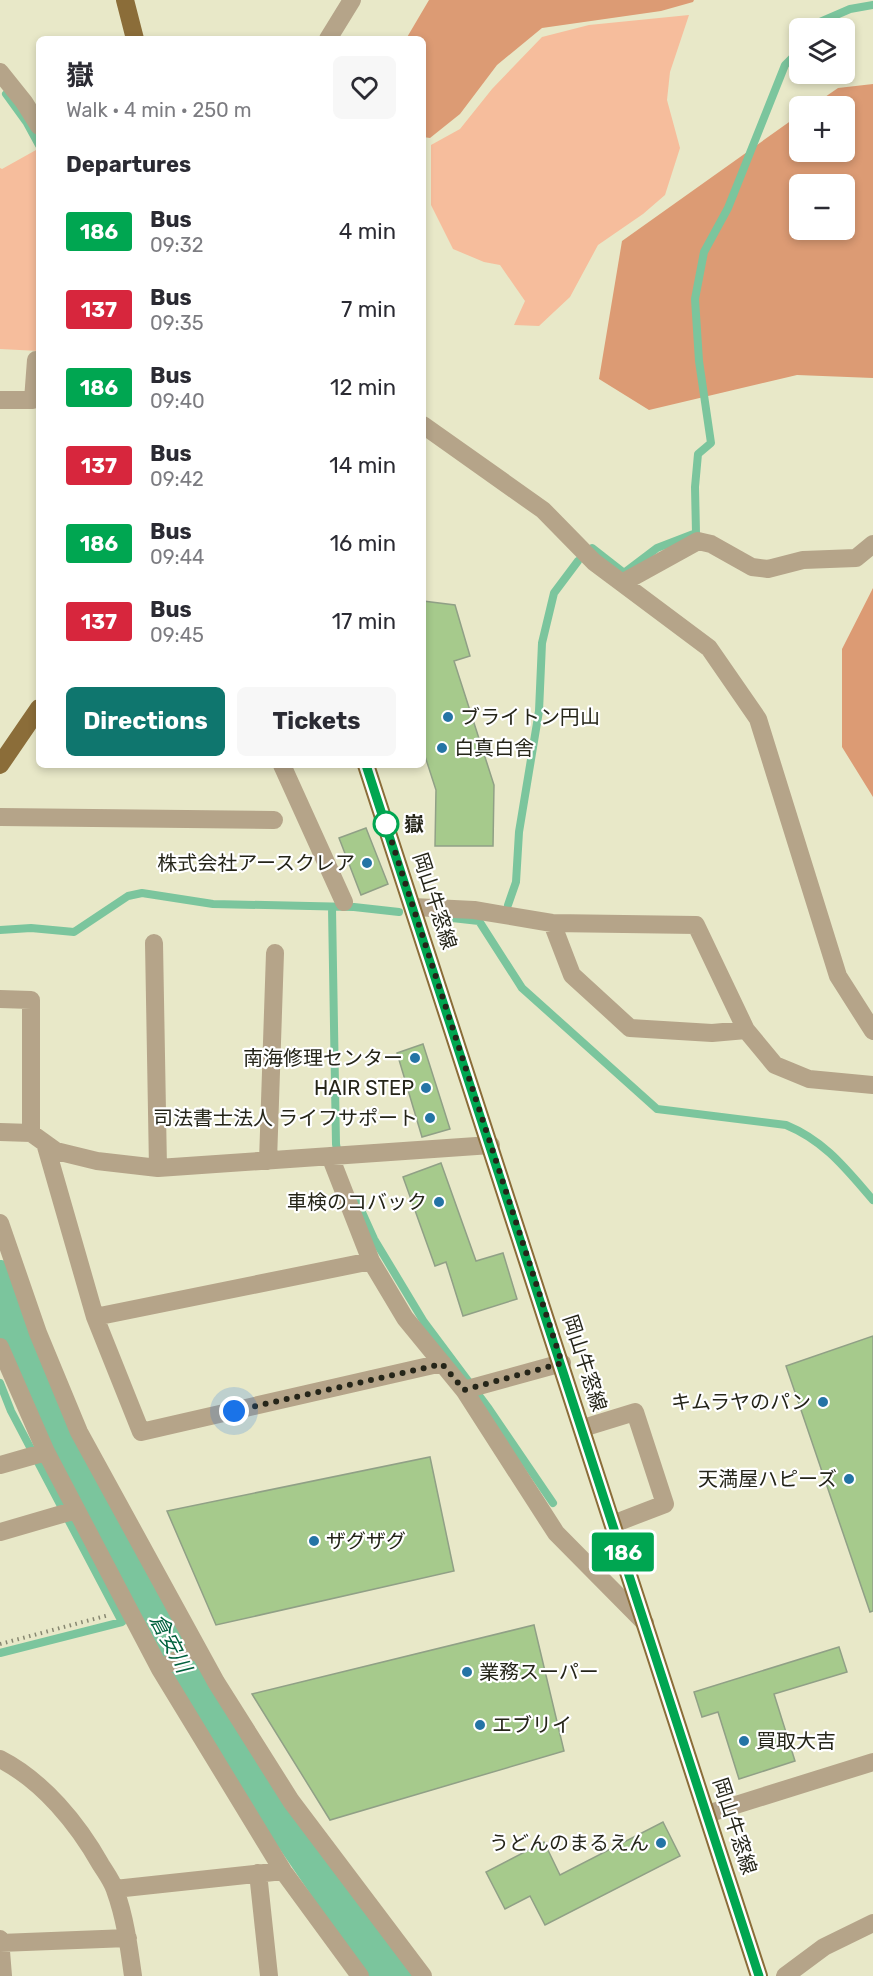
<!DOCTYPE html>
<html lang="en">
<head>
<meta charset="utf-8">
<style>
	:root { --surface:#fff; --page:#f7f7f7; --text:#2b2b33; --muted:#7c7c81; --accent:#0f766e }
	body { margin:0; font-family:Rubik,"Noto Sans JP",sans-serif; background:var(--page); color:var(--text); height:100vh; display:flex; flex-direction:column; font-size:22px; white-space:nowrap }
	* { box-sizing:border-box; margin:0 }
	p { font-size:20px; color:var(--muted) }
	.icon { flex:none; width:33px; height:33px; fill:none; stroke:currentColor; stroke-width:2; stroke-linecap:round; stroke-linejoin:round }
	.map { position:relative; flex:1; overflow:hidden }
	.side { position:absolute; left:36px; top:36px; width:390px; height:732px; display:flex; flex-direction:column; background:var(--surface); border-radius:9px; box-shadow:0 3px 9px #0003 }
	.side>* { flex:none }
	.badge { padding:0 12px; border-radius:4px; font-size:21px; line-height:39px }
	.tools { position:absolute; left:789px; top:18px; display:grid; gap:12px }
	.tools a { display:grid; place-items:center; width:66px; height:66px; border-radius:9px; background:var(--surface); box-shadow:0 3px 9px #0003; font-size:30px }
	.you { position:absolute; width:30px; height:30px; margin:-15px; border:4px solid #fff; border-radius:50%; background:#1a73e8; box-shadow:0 0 0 9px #1a73e833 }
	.map>.badge { position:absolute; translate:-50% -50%; box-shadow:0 0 0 3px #fff }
	h2 { padding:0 30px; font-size:22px; line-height:54px }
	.round { display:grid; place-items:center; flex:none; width:63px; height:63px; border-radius:9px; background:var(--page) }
	.summary { display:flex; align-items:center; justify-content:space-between; height:102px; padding:0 30px }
	h1 { font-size:28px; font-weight:700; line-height:45px }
	.action { display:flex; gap:12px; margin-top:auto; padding:12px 30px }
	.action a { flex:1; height:69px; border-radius:9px; background:var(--accent); color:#fff; font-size:24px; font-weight:700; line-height:69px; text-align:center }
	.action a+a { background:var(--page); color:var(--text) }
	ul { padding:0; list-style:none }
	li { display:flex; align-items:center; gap:18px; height:78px; padding:0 30px }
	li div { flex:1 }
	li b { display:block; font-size:22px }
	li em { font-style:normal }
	li .badge { min-width:66px; font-weight:700; text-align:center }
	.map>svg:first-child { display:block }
	.green { fill:#f6bd9c }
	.forest { fill:#dc9b74; fill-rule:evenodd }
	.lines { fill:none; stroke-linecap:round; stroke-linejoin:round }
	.stream { stroke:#7bc59d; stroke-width:8 }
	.river { stroke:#7bc59d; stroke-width:44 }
	.building { fill:#a6ca8c; stroke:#90a086; stroke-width:1.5 }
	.path { stroke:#878771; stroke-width:4; stroke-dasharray:1.5 4.5; stroke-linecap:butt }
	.minor { stroke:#b5a489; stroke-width:18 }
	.major { stroke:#8b6d39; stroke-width:18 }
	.line-casing { stroke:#fff; stroke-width:14 }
	.line { stroke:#00a651; stroke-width:9 }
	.walk { stroke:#252519; stroke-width:6; stroke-dasharray:0 10.8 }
	.poi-dot { fill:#2474a5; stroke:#fff; stroke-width:2 }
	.stop-dot { fill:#fff; stroke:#00a651; stroke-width:3 }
	.labels { text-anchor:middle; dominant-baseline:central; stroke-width:4.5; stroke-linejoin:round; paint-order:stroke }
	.poi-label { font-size:20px; fill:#252519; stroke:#fff; text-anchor:end }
	.stop-label { font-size:20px; font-weight:bold; fill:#252519; stroke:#fff; text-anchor:start }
	.street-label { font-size:20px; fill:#252519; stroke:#fff }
	.water-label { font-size:21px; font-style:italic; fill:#00613d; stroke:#fff }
</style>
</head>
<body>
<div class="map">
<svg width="873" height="1976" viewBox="0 0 873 1976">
	<rect width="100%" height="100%" fill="#e8e8c8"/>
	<path class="green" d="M689,15L670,72L667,100L680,148L665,195L643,214L598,245L570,297L539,326L514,325L525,301L500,265L484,262L453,249L431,205V145L460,129L492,89L542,37L589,25Z
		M36,150L39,155V351L0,349V168L2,169Z"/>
	<path class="forest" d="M429,0H694L693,2L661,11L542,28L497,65L460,114L430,138L423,137V39H406Z
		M873,84V378L797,375L649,410L599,379L622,241L799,115L800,152H844V106H812L838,88ZM800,184H844V230H800Z
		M873,588V797L842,747V649Z"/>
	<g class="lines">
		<path class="stream" d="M811,28L813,25L850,9L873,5
			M6,94L27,123L39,145
			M589,550L592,548L624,573L657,548L696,533L695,487L698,454L711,443L699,361L695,299L704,252L728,208L785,65L800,50
			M508,905L516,882L519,832L539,711L542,643L554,593L578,561
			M332,908L336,1144L338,1155
			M443,917L479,921L522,988L657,1109L786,1125C825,1141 846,1169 873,1200
			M0,930L31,928L74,932L128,896L142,893L213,904L354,907L399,912
			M356,1199L374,1239L424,1322L489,1409L553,1503
			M0,1383L11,1411L122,1622L0,1653"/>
		<path class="river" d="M0,1282L19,1338L87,1484L188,1676L393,1976"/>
	</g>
	<path class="building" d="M423,601L455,605L470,656L454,661L494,785L493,846H435L436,790L423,750Z
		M366,828L388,884L361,895L339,838Z
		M423,1044L450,1129L422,1137L397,1053Z
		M441,1163L476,1261L503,1253L517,1299L463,1316L446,1262L435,1266L403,1177Z
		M873,1336V1611L870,1612L786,1366Z
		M430,1457L454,1571L216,1625L167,1511Z
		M534,1625L564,1751L330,1820L252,1694Z
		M839,1647L847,1672L774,1694L795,1761L739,1779L718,1712L702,1717L694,1692Z
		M663,1822L680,1856L545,1925L530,1896L505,1909L486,1872L544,1842L560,1875Z"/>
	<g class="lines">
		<path class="path" d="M0,1644L109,1615"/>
		<path class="minor" d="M328,39L352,0
			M0,72L24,102L39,126
			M0,400H33L36,360H39
			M423,425L543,510L594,562L709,648L758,719L838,976L873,1031
			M622,583L698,541L711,544L752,567L768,569L803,560L856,558L873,544
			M282,765L344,902
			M0,817L274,820
			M413,907L474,910L552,923L696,925L746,1030L775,1065L809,1079L873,1085
			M552,923L572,975L630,1028L712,1033L746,1030
			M154,943L158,1168
			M0,999L31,1000V1133L56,1151L97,1161L158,1168L491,1145
			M0,1132L31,1133
			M45,1143L95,1317L141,1432L442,1363
			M330,1156L371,1261L405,1318L464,1390L556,1533L645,1623
			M268,1161L275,953
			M0,1223L38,1333L79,1432L216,1682L291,1801L423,1976
			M95,1317L371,1261
			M0,1347L46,1452L160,1669L283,1871L360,1976
			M464,1390L562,1363
			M583,1428L635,1412L665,1504L613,1524
			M0,1465L46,1452
			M0,1532L76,1510
			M160,1669L197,1648
			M0,1759C43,1781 78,1824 101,1865C106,1873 112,1881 115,1890C125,1917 129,1947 133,1976
			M707,1814L873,1762
			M258,1873L269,1976
			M115,1889L283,1871
			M0,1939L3,1976
			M0,1943L128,1938
			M785,1976L824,1947L873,1923"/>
		<path class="major" d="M125,0L135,39
			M0,765L39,708
			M366,765L759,1976"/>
	</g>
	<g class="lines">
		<g class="line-casing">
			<path id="line" d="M366,765L759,1976"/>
		</g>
		<use href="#line" class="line"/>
		<path class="walk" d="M234,1411L442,1364L464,1390L562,1363L386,824"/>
	</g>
	<g class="poi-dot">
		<circle cx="448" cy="717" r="6"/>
		<circle cx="442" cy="748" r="6"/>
		<circle cx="367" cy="863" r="6"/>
		<circle cx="415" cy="1058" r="6"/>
		<circle cx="426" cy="1088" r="6"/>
		<circle cx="430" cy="1118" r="6"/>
		<circle cx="439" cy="1202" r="6"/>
		<circle cx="823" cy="1402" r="6"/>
		<circle cx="849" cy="1479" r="6"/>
		<circle cx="314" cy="1541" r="6"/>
		<circle cx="467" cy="1672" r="6"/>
		<circle cx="480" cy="1725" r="6"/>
		<circle cx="744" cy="1741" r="6"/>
		<circle cx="661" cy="1843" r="6"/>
	</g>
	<circle class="stop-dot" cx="386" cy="824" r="12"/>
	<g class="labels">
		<g class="poi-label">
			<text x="460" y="717" text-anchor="start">ブライトン円山</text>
			<text x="454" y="748" text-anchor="start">白真白舎</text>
			<text x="355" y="863">株式会社アースクレア</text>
			<text x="403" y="1058">南海修理センター</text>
			<text x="414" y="1088">HAIR STEP</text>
			<text x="418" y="1118">司法書士法人 ライフサポート</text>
			<text x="427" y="1202">車検のコバック</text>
			<text x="811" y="1402">キムラヤのパン</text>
			<text x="837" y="1479">天満屋ハピーズ</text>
			<text x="326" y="1541" text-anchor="start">ザグザグ</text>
			<text x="479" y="1672" text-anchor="start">業務スーパー</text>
			<text x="492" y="1725" text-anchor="start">エブリイ</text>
			<text x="756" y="1741" text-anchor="start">買取大吉</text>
			<text x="649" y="1843">うどんのまるえん</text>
		</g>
		<g class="stop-label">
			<text x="404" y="824">嶽</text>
		</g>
		<g class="street-label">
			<text transform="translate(435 901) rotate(72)">岡山牛窓線</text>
			<text transform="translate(585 1363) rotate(72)">岡山牛窓線</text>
			<text transform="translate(735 1826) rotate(72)">岡山牛窓線</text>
		</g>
		<g class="water-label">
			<text transform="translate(171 1643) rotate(62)">倉安川</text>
		</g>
	</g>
</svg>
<div class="tools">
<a><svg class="icon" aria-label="layers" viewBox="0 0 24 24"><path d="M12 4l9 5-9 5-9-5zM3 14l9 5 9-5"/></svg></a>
<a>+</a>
<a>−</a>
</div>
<div class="you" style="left:234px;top:1411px"></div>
<b class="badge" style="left:623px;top:1552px;background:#00a651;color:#fff">186</b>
<section class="side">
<div class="summary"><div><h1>嶽</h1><p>Walk · 4 min · 250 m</p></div><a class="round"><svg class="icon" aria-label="heart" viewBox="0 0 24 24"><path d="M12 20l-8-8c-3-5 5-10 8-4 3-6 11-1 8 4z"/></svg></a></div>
<h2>Departures</h2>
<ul>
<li><span class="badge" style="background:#00a651;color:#fff">186</span><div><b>Bus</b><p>09:32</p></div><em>4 min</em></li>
<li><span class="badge" style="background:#d7263d;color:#fff">137</span><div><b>Bus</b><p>09:35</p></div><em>7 min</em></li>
<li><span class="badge" style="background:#00a651;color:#fff">186</span><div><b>Bus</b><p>09:40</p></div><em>12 min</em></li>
<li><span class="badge" style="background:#d7263d;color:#fff">137</span><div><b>Bus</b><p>09:42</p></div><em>14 min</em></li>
<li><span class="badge" style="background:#00a651;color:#fff">186</span><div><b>Bus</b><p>09:44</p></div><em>16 min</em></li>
<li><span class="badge" style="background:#d7263d;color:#fff">137</span><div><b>Bus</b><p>09:45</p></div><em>17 min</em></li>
</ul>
<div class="action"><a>Directions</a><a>Tickets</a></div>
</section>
</div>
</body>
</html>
